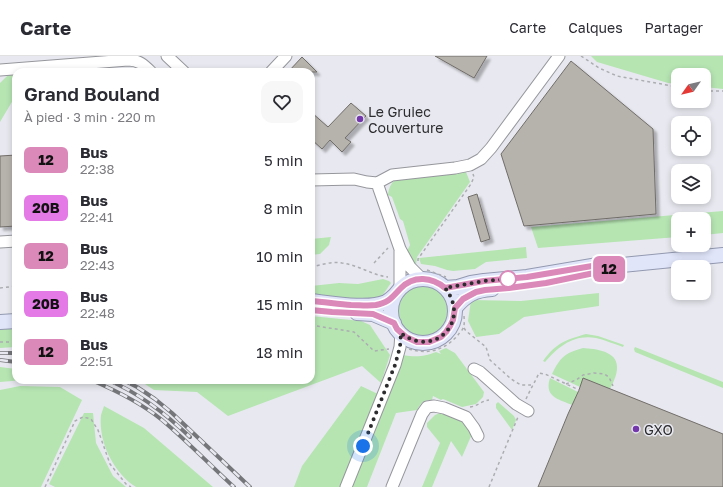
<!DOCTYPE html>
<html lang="fr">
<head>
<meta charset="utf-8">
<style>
	:root { --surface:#fff; --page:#f7f7f7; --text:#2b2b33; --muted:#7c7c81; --line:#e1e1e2 }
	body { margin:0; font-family:"Golos Text",sans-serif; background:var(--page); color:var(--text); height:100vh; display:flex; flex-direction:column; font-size:15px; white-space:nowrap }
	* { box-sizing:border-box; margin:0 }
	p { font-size:13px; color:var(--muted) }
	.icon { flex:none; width:22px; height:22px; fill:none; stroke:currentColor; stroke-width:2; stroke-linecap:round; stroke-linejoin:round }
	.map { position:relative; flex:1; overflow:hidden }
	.sheet { position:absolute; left:12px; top:12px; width:303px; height:316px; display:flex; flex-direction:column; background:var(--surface); border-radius:12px; box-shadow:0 2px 6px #0003 }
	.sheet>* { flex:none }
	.badge { padding:0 8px; border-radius:6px; font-size:14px; line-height:26px }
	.needle { width:26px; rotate:236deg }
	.fabs { position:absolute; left:671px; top:12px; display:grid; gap:8px }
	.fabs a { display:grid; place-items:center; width:40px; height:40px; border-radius:8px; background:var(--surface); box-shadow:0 2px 6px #0003; font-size:20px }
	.you { position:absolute; width:20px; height:20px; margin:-10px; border:3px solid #fff; border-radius:50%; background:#1a73e8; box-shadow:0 0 0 6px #1a73e833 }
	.map>.badge { position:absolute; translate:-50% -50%; box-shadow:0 0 0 2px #fff }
	.round { display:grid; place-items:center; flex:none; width:42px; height:42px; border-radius:12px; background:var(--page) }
	.head { display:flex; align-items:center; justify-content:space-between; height:68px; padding:0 12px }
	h1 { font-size:19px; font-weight:600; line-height:30px }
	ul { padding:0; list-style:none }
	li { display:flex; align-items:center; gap:12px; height:48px; padding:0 12px }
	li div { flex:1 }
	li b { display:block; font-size:15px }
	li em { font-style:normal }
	li .badge { min-width:44px; font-weight:700; text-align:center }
	header { display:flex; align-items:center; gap:24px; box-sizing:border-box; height:56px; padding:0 20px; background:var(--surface); border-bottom:1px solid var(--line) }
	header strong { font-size:19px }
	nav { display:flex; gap:22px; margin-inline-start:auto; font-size:14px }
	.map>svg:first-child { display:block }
	.green { fill:#b6e5b2 }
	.building { fill:#b6b2ac; stroke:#716d69; filter:url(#shadow) }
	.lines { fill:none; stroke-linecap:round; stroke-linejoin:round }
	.minor-casing { stroke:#96979d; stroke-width:13 }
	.major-casing { stroke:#9399b0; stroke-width:16 }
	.path { stroke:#acadb2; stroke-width:1.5; stroke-dasharray:3 3; stroke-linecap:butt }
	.minor { stroke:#fff; stroke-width:11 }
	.major { stroke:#e0e5fa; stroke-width:14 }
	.rail-casing { stroke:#75767a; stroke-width:4 }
	.rail { stroke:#e8e9f0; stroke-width:2.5; stroke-dasharray:8; stroke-linecap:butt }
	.line-casing { stroke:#fff; stroke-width:9 }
	.line { stroke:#db89b9; stroke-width:6 }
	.walk { stroke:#2c2c2f; stroke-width:4; stroke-dasharray:0 7.2 }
	.poi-dot { fill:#7437ac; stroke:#e8e9f0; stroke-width:1.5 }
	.stop-dot { fill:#fff; stroke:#db89b9; stroke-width:2 }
	.labels { text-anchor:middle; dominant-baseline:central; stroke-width:3; stroke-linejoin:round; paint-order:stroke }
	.poi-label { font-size:14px; fill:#2c2c2f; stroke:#e8e9f0; text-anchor:start }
</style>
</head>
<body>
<header>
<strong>Carte</strong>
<nav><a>Carte</a><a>Calques</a><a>Partager</a></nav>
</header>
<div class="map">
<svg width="723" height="431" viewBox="0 0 723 431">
	<defs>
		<filter id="shadow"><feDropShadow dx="3.5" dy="3.5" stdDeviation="1" flood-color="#0004"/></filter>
	</defs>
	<rect width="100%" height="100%" fill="#e8e9f0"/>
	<path class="green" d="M591,0H723V33L704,31V19H678V28L668,27L597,6Z
		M9,18H16V39L0,66V27Z
		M466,116L470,126L417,201L416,210L412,205L407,195L410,189L403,165L400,163L392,141L388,139C389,131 391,125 400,122Z
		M723,155V177L704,179V163H678V181L538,192L531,171Z
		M331,181L329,189L320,198L311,199V183Z
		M526,191L527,202L486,206L475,213L453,215L447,214L435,210L421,208L419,202Z
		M383,223L389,225L391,227C387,232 384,239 379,242C367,249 326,242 311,241V230L339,227L358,228Z
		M397 255a26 26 0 1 1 52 0a26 26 0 1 1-52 0Z
		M599,237V250L524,261L499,278L476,281L468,265L471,244L521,245Z
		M311,260L361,265L370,269L390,299L381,327L362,310L228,360L197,336L154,334L139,324H311Z
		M16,272V291L0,292V273Z
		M586,278L598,280L624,289L623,291C614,288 605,284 596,282C574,278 559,290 545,306L543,305C556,287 565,284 586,278Z
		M635,291L723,326V332L635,296L634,293Z
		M446,292L455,297L484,336L483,341L476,348L462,351L443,343L441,344L433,340L432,344C423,344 422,346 417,354L396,357L367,431H351L402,299C416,301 423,301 436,296L441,298L439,295Z
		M583,292C596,293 618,295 617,312C617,319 613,327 610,333L580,331L552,318C560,302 564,297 583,292Z
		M0,311L16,313V324H24L0,326Z
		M550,322L578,336L572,349C558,343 544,341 550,322Z
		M20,330L60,331L82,344L41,431H0V334Z
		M361,330L378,338L342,431H294L302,410Z
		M498,346L514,360L516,364L512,374L496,352V348Z
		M104,350L144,372L213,431H136C114,417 98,386 101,359C102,356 103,353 104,350Z
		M84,357H93L96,387L113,420L126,431H55L49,428Z
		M440,357H446L464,365L472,378L462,401L451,385L432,431H422L440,387L427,371V367L435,359Z"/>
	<path class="building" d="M435,0H487L474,22Z
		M302,1L317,16H288Z
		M571,5L653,73L656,158L524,170L501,98Z
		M351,47L366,60L345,82L351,86L342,96L330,84L322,93L311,83V56L328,71Z
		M16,99V170L0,171V100Z
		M477,138L490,183L481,186L468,141Z
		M583,322L723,378V431H538L568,358L579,334Z"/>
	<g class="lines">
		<g class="minor-casing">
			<path id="minor" d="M167,0L184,16
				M0,14L128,4C139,4 144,9 151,16
				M271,16L286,0
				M311,124L354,123L367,126L377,127
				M377,127L392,119L455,112L470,109L481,103L491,92L559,0
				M377,127L400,193L410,211L422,223
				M0,186L16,185
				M400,195V233
				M474,313L480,316L516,348L528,355
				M346,431L395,309L400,291L401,277
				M392,431L422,358L427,351L434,350L444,352L466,361L474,372L478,380"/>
		</g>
		<g class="major-casing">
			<path id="major" d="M391 255a32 32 0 1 1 64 0a32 32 0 1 1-64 0Z
				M445,232L458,231L471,227L484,225L527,221L598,209H622L723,199
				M311,245C330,247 369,254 386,246C390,244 393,241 396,238
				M455,252C466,239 475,234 492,233
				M357,257L373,258L394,267
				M0,266L16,265"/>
		</g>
		<path class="path" d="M581,0L599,12L617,20L678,31
			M704,35H723
			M418,205V203L471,128L474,121L473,118
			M374,207L388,192
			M311,211C321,209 332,205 342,207C358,209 372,219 388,221
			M427,214L446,221
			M0,232L16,230
			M311,269L354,276L374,295L389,293
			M464,272L466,275L486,291L490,304L511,323L521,329H531
			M0,286H16
			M409,293C428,299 445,294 458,279C459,277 463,274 463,272C465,269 464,263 464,259
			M566,328L576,324L583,319L594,317L604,318L609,321L613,330
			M526,343C530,334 535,326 539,317L545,318L579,334
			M470,351C478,350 481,345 489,344
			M45,431L75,365L83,361L91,363L98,374L110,408L126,428L131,431
			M489,431L518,361"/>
		<use href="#minor" class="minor"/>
		<use href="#major" class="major"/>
		<g class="rail-casing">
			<path id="rail" d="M0,297H16
				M0,304L16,306
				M91,324C115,334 141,347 162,364C187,385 210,409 234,431
				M108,324C139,337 166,358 190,381
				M123,324L137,331L155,343L172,357L250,431"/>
		</g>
		<use href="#rail" class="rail"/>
	</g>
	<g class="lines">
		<g class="line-casing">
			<path id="line" d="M311,245C324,246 338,248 351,249C359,249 368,250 376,249C390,246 391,242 401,232C414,219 432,221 445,232L484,225L527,221L598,209H622L599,216L546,227L509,232L485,234L476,236L463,243L455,252L453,264L450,270L446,276L441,281L429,286H417L406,281L397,273L394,267L373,258L332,256L311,254"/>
		</g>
		<use href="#line" class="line"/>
		<path class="walk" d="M363,390L395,309L400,291L401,277C433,303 472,266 445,232L484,225L508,223"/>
	</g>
	<g class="poi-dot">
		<circle cx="360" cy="63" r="4"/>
		<circle cx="636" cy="373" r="4"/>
	</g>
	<circle class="stop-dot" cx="508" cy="223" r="8"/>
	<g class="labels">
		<g class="poi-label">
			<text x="368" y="55">Le Gruiec<tspan x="368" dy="16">Couverture</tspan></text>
			<text x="644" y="373">GXO</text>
		</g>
	</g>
</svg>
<div class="fabs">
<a><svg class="needle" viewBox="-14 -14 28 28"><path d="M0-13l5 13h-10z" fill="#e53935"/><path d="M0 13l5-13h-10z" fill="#7c7c81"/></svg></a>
<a><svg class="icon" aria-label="locate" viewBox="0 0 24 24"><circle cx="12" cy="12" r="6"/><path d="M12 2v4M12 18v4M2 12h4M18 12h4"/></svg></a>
<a><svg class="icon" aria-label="layers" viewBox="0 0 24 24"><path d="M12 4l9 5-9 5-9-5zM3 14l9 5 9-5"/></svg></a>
<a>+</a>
<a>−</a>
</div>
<div class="you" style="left:363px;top:390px"></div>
<b class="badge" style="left:609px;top:213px;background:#db89b9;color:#111">12</b>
<section class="sheet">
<div class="head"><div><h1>Grand Bouland</h1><p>À pied · 3 min · 220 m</p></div><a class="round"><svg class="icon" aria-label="heart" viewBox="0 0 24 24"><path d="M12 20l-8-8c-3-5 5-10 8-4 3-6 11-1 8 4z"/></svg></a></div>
<ul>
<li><span class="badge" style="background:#db89b9;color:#111">12</span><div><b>Bus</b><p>22:38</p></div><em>5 min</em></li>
<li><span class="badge" style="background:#e47ae6;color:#111">20B</span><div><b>Bus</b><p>22:41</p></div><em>8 min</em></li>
<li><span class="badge" style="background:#db89b9;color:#111">12</span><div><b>Bus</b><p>22:43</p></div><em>10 min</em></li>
<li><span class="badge" style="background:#e47ae6;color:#111">20B</span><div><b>Bus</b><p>22:48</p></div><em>15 min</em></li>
<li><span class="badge" style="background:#db89b9;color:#111">12</span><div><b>Bus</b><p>22:51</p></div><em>18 min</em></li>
</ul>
</section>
</div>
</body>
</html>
